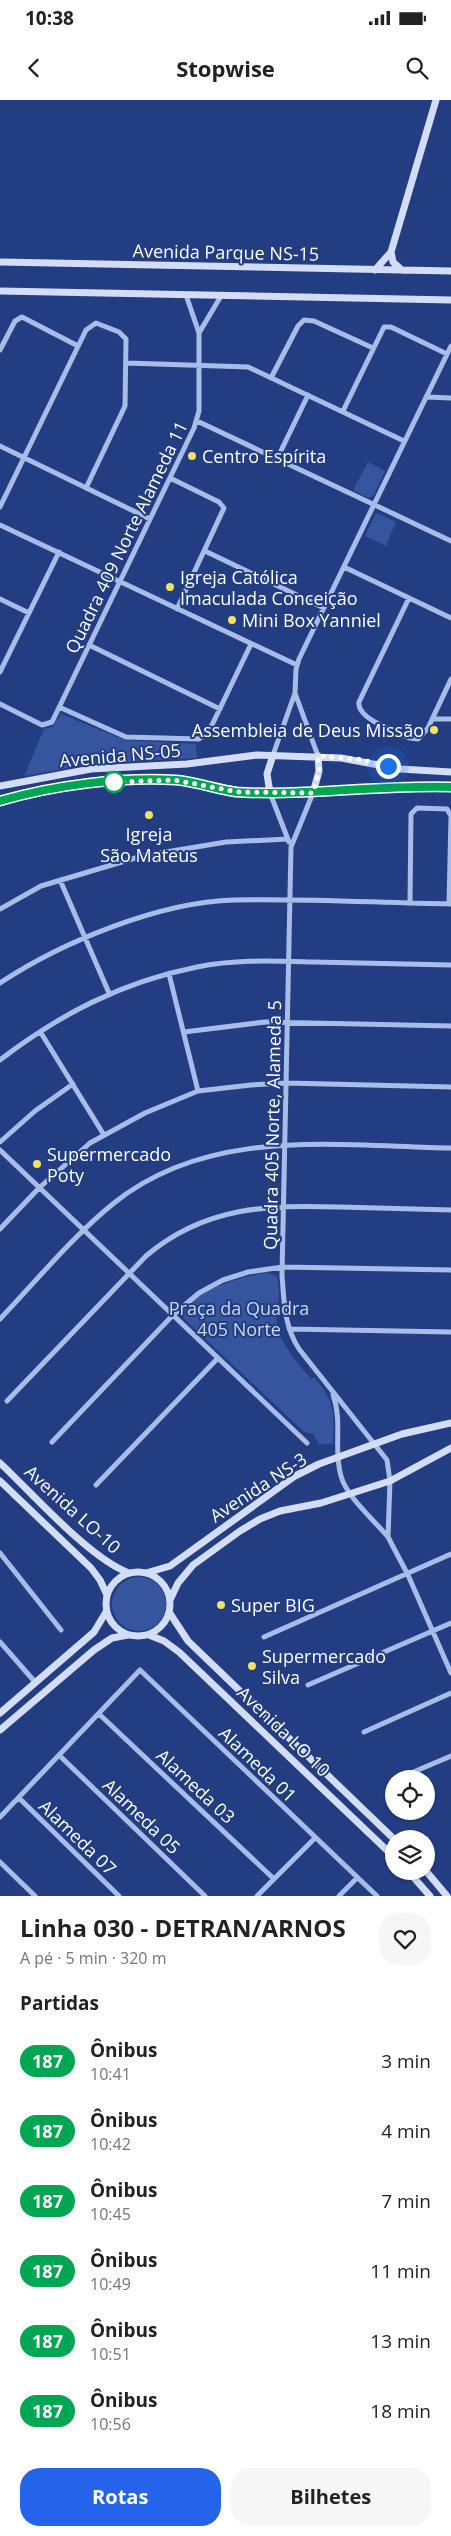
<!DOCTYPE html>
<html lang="pt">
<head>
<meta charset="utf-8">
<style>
	:root { --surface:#fff; --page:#f6f6f6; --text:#222; --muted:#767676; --accent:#2563eb }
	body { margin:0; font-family:"Open Sans",sans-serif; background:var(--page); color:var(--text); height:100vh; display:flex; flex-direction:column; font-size:19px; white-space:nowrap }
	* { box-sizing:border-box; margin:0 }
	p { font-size:16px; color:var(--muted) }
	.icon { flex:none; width:28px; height:28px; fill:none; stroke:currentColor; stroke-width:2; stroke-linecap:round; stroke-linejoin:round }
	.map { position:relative; height:1796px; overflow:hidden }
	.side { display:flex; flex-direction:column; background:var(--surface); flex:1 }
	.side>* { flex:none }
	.badge { padding:0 10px; border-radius:16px; font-size:18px; line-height:32px }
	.tools { position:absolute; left:385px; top:1670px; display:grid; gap:10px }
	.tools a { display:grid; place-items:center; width:50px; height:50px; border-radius:50%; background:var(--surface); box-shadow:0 1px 4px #0004; font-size:25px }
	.you { position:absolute; width:25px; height:25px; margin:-12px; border:4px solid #fff; border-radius:50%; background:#1a73e8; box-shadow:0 0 0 8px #1a73e833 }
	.map>.badge { position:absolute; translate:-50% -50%; box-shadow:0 0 0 2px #fff }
	h2 { padding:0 20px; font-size:19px; line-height:45px }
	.round { display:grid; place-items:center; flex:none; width:52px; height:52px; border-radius:20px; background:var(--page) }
	.headline { display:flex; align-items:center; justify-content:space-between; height:85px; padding:0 20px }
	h1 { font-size:24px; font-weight:700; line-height:38px }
	.button { display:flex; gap:10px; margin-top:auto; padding:10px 20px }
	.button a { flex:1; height:58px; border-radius:20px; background:var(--accent); color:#fff; font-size:20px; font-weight:700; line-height:58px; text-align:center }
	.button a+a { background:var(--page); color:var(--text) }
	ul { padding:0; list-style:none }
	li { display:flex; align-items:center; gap:15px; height:70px; padding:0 20px }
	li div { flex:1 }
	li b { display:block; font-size:19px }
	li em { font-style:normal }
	li .badge { min-width:55px; font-weight:700; text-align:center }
	.status { display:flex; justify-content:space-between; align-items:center; height:35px; padding:0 25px; background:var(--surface); direction:ltr }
	.status svg { height:14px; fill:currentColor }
	header { display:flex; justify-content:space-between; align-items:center; height:65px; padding:0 20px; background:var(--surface); font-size:22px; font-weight:700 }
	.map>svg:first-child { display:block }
	.green { fill:#36559f }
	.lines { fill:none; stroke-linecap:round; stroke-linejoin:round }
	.street { stroke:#a8bce8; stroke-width:5 }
	.secondary { stroke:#d3ddf6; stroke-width:7 }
	.line-casing { stroke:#fff; stroke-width:11 }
	.line { stroke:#00a651; stroke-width:8 }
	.walk { stroke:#fff; stroke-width:5; stroke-dasharray:0 9 }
	.poi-dot { fill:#f4e06a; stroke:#223d81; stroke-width:2 }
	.stop-dot { fill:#fff; stroke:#00a651; stroke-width:2.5 }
	.labels { text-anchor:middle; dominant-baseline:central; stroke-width:4; stroke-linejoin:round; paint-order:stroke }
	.street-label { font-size:18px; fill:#fff; stroke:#223d81 }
	.poi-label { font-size:18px; fill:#fff; stroke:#223d81; text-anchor:start }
	.park-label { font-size:18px; fill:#ccd9f6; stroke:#223d81 }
</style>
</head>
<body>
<div class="status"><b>10:38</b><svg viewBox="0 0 49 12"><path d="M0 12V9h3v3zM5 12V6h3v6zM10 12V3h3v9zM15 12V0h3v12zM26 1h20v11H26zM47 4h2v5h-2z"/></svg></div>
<header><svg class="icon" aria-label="back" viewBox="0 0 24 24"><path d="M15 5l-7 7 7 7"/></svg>Stopwise<svg class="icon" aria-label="search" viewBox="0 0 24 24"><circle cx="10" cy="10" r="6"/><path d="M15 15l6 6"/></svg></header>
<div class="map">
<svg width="451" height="1796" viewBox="0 0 451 1796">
	<rect width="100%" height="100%" fill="#223d81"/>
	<path class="green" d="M368,362L385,371L374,395L369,398L353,390Z
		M376,413L396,422L386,446L365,436Z
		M61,614L125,640L196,644L197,658L90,664L24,676L44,629L52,627Z
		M268,1173L277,1176C280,1189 279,1201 277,1214C273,1237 298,1263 311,1279L314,1277C336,1304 334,1310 333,1344H319L313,1334L304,1332L182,1217C181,1193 249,1174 268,1173Z
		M112 1504a27 27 0 1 1 54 0a27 27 0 1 1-54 0Z"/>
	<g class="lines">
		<path class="street" d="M199,233L221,196
			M0,250L15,221L22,217L78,246
			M127,263L248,267L404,341
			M271,278L298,226L304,220L314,221L373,248
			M426,297L451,298
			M343,311L384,227H391L447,254
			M197,321L451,441
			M0,346L150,419
			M277,359L308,295
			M170,378L219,402L224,408L177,509
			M0,407L86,230L96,223L119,232L126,239L125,306L86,388
			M0,425L297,565
			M205,451L324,508
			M344,467L451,518
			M409,498L359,602C356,619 397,632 410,638L418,639L428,628L451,579
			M0,499L29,513
			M89,545L220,609
			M0,572L59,452
			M295,593L318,656
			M0,604L42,625L52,622L194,328L199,311V233L186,195
			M59,607L126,637L199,639L205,635L212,625L251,544
			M432,619H451
			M273,655L295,593L296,569L299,559L451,246
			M270,693L289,742
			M313,693L291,747L282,1175C284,1201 284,1226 299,1249L387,1360L390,1381L388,1437L408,1475L451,1573
			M60,780L109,893
			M410,803L411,714L417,708L447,709L451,716
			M449,804L451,716
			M0,809L41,786L142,756L226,742L288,739
			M169,874L198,991
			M0,883C62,842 159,802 234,800C306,798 379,803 451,804
			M184,932L265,922L451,926
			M41,933L104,1035
			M0,960C60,914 122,882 197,867C236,859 275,861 314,862C360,863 405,864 451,865
			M0,1042L35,1011L73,984
			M0,1050L307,1343
			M0,1129L39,1088L90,1043L145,1013L198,991L251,985L286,983L451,987
			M0,1219C37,1180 73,1136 114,1103C210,1026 338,1046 451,1048
			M289,1229L451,1232
			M333,1295C343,1322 333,1349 341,1376C346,1396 374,1420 388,1437
			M7,1301L146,1156C205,1106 267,1105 340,1107C377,1108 414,1109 451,1110
			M52,1342L173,1215L199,1193L223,1180L248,1172L283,1167L451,1170
			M96,1385L218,1258
			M0,1453L61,1530
			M264,1537L451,1454
			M0,1542L35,1582
			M308,1585L451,1523
			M99,1614L274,1779
			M364,1632L451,1593
			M60,1656L205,1796
			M411,1673L451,1656
			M19,1698L119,1796
			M0,1717L140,1570L377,1796
			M0,1762L35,1796
			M257,1796L315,1738
			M339,1796L357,1778"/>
		<path class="secondary" d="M391,152L393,162L402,170
			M0,162L451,171
			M375,170L391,152L436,0
			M0,191L451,200
			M0,686L91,669L187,664L257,655L341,658L400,669L451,672
			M270,693L267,674L273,655
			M313,693L319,671L318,656
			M0,701C55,685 119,676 176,680C205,682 233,692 262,693C326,694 388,685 451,687
			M0,1363C32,1393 90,1459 129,1473
			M0,1381L91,1468L100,1480L107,1495
			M106 1504a32 32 0 1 1 64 0a32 32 0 1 1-64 0Z
			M146,1473L170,1466L295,1376L319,1364L402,1334L451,1323
			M170,1500L178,1483L193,1465L240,1431L260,1419L280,1411L321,1403L390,1381L451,1348
			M169,1512L188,1541L394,1739
			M149,1535L164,1541L179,1552L394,1757
			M0,1613L94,1532L106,1512
			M0,1630L94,1550L112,1538L128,1535
			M408,1771L430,1796
			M426,1771L447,1796"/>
	</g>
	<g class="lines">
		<g class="line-casing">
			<path id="line" d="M0,701C55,685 119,677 176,680C197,682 216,689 236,692C247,693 258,693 270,693C331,693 390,685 451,687"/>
		</g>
		<use href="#line" class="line"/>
		<path class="walk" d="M114,682L174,680L238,692L313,693L319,671L318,656L358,659L388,666"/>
	</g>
	<g class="poi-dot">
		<circle cx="192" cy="356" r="5"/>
		<circle cx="170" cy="487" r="5"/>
		<circle cx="232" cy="520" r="5"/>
		<circle cx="434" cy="630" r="5"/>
		<circle cx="149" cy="715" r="5"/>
		<circle cx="37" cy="1064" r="5"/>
		<circle cx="221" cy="1505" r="5"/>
		<circle cx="252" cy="1566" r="5"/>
	</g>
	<circle class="stop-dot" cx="114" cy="682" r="10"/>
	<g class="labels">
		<g class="street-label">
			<text transform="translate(226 152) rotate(1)">Avenida Parque NS-15</text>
			<text transform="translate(126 437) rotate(-64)">Quadra 409 Norte Alameda 11</text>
			<text transform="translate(120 655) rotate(-5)">Avenida NS-05</text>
			<text transform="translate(272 1025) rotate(-89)">Quadra 405 Norte, Alameda 5</text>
			<text transform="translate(258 1387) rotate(-33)">Avenida NS-3</text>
			<text transform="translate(73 1409) rotate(42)">Avenida LO-10</text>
			<text transform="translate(284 1631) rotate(44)">Avenida LO 10</text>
			<text transform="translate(258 1664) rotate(44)">Alameda 01</text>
			<text transform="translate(196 1686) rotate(43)">Alameda 03</text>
			<text transform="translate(142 1716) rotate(44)">Alameda 05</text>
			<text transform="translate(78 1737) rotate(44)">Alameda 07</text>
		</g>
		<g class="poi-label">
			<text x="202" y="356">Centro Espírita</text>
			<text x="180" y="477">Igreja Católica<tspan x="180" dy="21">Imaculada Conceição</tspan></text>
			<text x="242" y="520">Mini Box Yanniel</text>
			<text x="424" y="630" text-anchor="end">Assembleia de Deus Missão</text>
			<text x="149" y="734" text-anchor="middle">Igreja<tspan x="149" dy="21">São Mateus</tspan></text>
			<text x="47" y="1054">Supermercado<tspan x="47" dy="21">Poty</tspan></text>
			<text x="231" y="1505">Super BIG</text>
			<text x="262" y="1556">Supermercado<tspan x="262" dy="21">Silva</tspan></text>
		</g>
		<g class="park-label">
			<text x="239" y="1208">Praça da Quadra<tspan x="239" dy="21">405 Norte</tspan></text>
		</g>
	</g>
</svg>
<div class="tools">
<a><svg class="icon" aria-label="locate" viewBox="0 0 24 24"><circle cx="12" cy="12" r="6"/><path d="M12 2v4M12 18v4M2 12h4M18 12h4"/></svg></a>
<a><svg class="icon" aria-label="layers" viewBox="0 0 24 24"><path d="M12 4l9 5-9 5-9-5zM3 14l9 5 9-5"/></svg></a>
</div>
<div class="you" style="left:388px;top:666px"></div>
</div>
<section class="side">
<div class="headline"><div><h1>Linha 030 - DETRAN/ARNOS</h1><p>A pé · 5 min · 320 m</p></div><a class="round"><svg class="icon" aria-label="heart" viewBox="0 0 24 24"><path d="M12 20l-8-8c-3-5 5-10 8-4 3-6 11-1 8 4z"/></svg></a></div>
<h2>Partidas</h2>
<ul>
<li><span class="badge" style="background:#00a651;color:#fff">187</span><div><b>Ônibus</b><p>10:41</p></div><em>3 min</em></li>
<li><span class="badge" style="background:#00a651;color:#fff">187</span><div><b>Ônibus</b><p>10:42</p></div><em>4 min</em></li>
<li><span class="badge" style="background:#00a651;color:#fff">187</span><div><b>Ônibus</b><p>10:45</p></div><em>7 min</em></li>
<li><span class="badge" style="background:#00a651;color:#fff">187</span><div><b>Ônibus</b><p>10:49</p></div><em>11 min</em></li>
<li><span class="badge" style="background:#00a651;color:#fff">187</span><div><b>Ônibus</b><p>10:51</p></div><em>13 min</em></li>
<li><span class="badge" style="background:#00a651;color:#fff">187</span><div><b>Ônibus</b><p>10:56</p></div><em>18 min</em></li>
</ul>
<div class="button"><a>Rotas</a><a>Bilhetes</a></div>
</section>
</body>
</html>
